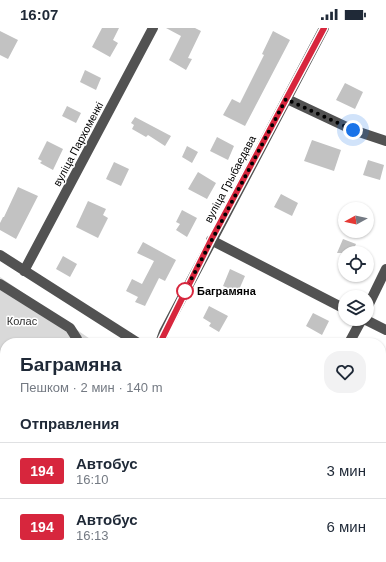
<!DOCTYPE html>
<html lang="ru">
<head>
<meta charset="utf-8">
<style>
	:root { --surface:#fff; --page:#f2f2f3; --text:#1f2937; --muted:#747a83; --line:#e0e1e3 }
	body { margin:0; font-family:Arial,sans-serif; background:var(--page); color:var(--text); height:100vh; display:flex; flex-direction:column; font-size:15px; white-space:nowrap }
	* { box-sizing:border-box; margin:0 }
	p { font-size:13px; color:var(--muted) }
	.icon { flex:none; width:22px; height:22px; fill:none; stroke:currentColor; stroke-width:2; stroke-linecap:round; stroke-linejoin:round }
	.map { position:relative; flex:1; overflow:hidden }
	.details { position:absolute; left:0px; top:310px; width:386px; height:224px; display:flex; flex-direction:column; background:var(--surface); border-radius:16px 16px 0 0; box-shadow:0 1px 3px #0004 }
	.details>* { flex:none }
	.badge { padding:0 8px; border-radius:3px; font-size:14px; line-height:26px }
	.needle { width:26px; rotate:262deg }
	.tools { position:absolute; left:338px; top:174px; display:grid; gap:8px }
	.tools a { display:grid; place-items:center; width:36px; height:36px; border-radius:50%; background:var(--surface); box-shadow:0 1px 3px #0004; font-size:20px }
	.you { position:absolute; width:20px; height:20px; margin:-10px; border:3px solid #fff; border-radius:50%; background:#1a73e8; box-shadow:0 0 0 6px #1a73e833 }
	.map>.badge { position:absolute; translate:-50% -50%; box-shadow:0 0 0 2px #fff }
	h2 { padding:0 20px; font-size:15px; line-height:36px }
	.round { display:grid; place-items:center; flex:none; width:42px; height:42px; border-radius:16px; background:var(--page) }
	.head { display:flex; align-items:center; justify-content:space-between; height:68px; padding:0 20px }
	h1 { font-size:19px; font-weight:800; line-height:30px }
	ul { padding:0; list-style:none }
	li { display:flex; align-items:center; gap:12px; height:56px; padding:0 20px; border-top:1px solid var(--line) }
	li div { flex:1 }
	li b { display:block; font-size:15px }
	li em { font-style:normal }
	li .badge { min-width:44px; font-weight:700; text-align:center }
	.status { display:flex; justify-content:space-between; align-items:center; height:28px; padding:0 20px; background:var(--surface); direction:ltr }
	.status svg { height:11px; fill:currentColor }
	.map>svg:first-child { display:block }
	.green { fill:#d9d9d9 }
	.building { fill:#c2c2c2 }
	.lines { fill:none; stroke-linecap:round; stroke-linejoin:round }
	.minor { stroke:#525252; stroke-width:10 }
	.line-casing { stroke:#fff; stroke-width:9 }
	.line { stroke:#d7263d; stroke-width:6 }
	.walk { stroke:#000; stroke-width:4; stroke-dasharray:0 7.2 }
	.stop-dot { fill:#fff; stroke:#d7263d; stroke-width:2 }
	.labels { text-anchor:middle; dominant-baseline:central; stroke-width:3; stroke-linejoin:round; paint-order:stroke }
	.street-label { font-size:11px; fill:#000; stroke:#fff }
	.stop-label { font-size:11px; font-weight:bold; fill:#000; stroke:#fff; text-anchor:start }
	.park-label { font-size:11px; fill:#303030; stroke:#fff }
</style>
</head>
<body>
<div class="status"><b>16:07</b><svg viewBox="0 0 49 12"><path d="M0 12V9h3v3zM5 12V6h3v6zM10 12V3h3v9zM15 12V0h3v12zM26 1h20v11H26zM47 4h2v5h-2z"/></svg></div>
<div class="map">
<svg width="386" height="534" viewBox="0 0 386 534">
	<rect width="100%" height="100%" fill="#fff"/>
	<path class="green" d="M0,249L96,315H5V529H82L80,534H0Z"/>
	<path class="building" d="M102,0H119L113,12L118,15L110,29L92,19Z
		M166,0H195L201,3L188,30L192,31L186,42L169,32L181,8Z
		M0,3L18,12L8,31L0,27Z
		M273,3L290,12L245,98L223,87L232,71L240,75L264,27L262,26Z
		M85,42L101,50L96,62L80,54Z
		M345,55L363,64L355,81L336,72Z
		M67,78L81,85L76,95L62,88Z
		M135,89L171,108L165,118L148,107L146,109L132,101L134,97L131,95Z
		M217,109L234,118L228,132L210,123Z
		M312,112L341,122L334,143L304,133Z
		M47,113L63,121L53,142L40,135L42,133L38,131Z
		M187,118L198,124L192,135L182,129Z
		M368,132L384,137L380,152L363,147Z
		M114,134L129,141L121,158L106,151Z
		M198,144L216,155L207,171L188,161Z
		M18,159L38,168L16,211L0,202V195L3,189H4Z
		M281,166L298,175L292,188L274,179Z
		M88,173L106,181L103,187L108,190L98,210L76,199Z
		M182,182L197,190L187,209L176,202L180,196L176,194Z
		M343,211L356,216L352,225H337Z
		M143,214L176,232L165,253L159,250L145,278L135,274L138,269L126,263L132,251L142,256L154,233L137,225Z
		M63,228L77,236L70,249L56,241Z
		M230,241L245,248L238,264L223,258Z
		M209,278L228,288L219,304L209,298L211,295L203,290Z
		M313,285L329,293L322,307L306,298Z"/>
	<g class="lines">
		<path class="minor" d="M287,71L353,102L386,113
			M211,212L345,281
			M0,227L138,315
			M24,243L153,0
			M0,256L70,300L77,311L76,315
			M367,280L386,241
			M364,291L386,302
			M160,315L164,304L324,0
			M349,315L362,291
			M381,508L386,511
			M6,534L8,529
			M94,534L96,529"/>
	</g>
	<g class="lines">
		<g class="line-casing">
			<path id="line" d="M160,315L211,212L324,0"/>
		</g>
		<use href="#line" class="line"/>
		<path class="walk" d="M185,263L286,71L353,102"/>
	</g>
	<circle class="stop-dot" cx="185" cy="263" r="8"/>
	<g class="labels">
		<g class="street-label">
			<text transform="translate(78 116) rotate(-62)">вуліца Пархоменкі</text>
			<text transform="translate(230 151) rotate(-62)">вуліца Грыбаедава</text>
		</g>
		<g class="stop-label">
			<text x="197" y="263">Баграмяна</text>
		</g>
		<g class="park-label">
			<text x="22" y="293">Колас</text>
		</g>
	</g>
</svg>
<div class="tools">
<a><svg class="needle" viewBox="-14 -14 28 28"><path d="M0-13l5 13h-10z" fill="#e53935"/><path d="M0 13l5-13h-10z" fill="#747a83"/></svg></a>
<a><svg class="icon" aria-label="locate" viewBox="0 0 24 24"><circle cx="12" cy="12" r="6"/><path d="M12 2v4M12 18v4M2 12h4M18 12h4"/></svg></a>
<a><svg class="icon" aria-label="layers" viewBox="0 0 24 24"><path d="M12 4l9 5-9 5-9-5zM3 14l9 5 9-5"/></svg></a>
</div>
<div class="you" style="left:353px;top:102px"></div>
<section class="details">
<div class="head"><div><h1>Баграмяна</h1><p>Пешком · 2 мин · 140 m</p></div><a class="round"><svg class="icon" aria-label="heart" viewBox="0 0 24 24"><path d="M12 20l-8-8c-3-5 5-10 8-4 3-6 11-1 8 4z"/></svg></a></div>
<h2>Отправления</h2>
<ul>
<li><span class="badge" style="background:#d7263d;color:#fff">194</span><div><b>Автобус</b><p>16:10</p></div><em>3 мин</em></li>
<li><span class="badge" style="background:#d7263d;color:#fff">194</span><div><b>Автобус</b><p>16:13</p></div><em>6 мин</em></li>
</ul>
</section>
</div>
</body>
</html>
